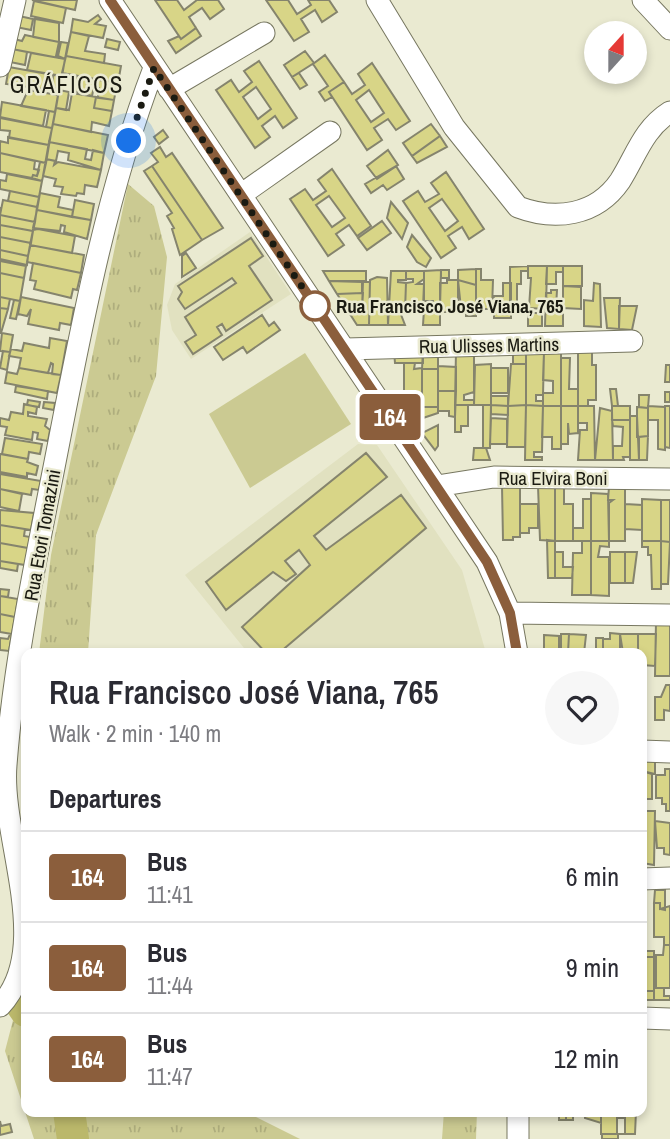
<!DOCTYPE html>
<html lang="en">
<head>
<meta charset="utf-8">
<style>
	:root { --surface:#fff; --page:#f7f7f7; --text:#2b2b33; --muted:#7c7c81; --line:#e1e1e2 }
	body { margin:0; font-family:"Archivo Narrow",sans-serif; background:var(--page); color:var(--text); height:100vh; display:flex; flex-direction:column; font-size:26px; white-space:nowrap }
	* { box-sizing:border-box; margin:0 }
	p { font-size:23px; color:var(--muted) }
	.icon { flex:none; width:38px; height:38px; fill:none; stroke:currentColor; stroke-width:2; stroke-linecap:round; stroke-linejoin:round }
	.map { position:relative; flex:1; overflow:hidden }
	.details { position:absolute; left:21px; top:648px; width:626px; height:469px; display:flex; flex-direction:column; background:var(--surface); border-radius:14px; box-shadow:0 4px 10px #0003 }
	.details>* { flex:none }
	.badge { padding:0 14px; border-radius:5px; font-size:24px; line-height:46px }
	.needle { width:46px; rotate:21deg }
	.buttons { position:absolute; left:584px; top:21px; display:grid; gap:14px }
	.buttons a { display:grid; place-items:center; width:63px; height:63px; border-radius:50%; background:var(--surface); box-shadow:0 4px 10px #0003; font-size:35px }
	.you { position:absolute; width:35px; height:35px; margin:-18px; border:5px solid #fff; border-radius:50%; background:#1a73e8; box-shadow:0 0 0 10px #1a73e833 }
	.map>.badge { position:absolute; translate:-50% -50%; box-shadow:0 0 0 4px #fff }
	h2 { padding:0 28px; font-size:26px; line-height:63px }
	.round { display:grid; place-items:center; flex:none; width:74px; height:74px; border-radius:37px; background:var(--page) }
	.summary { display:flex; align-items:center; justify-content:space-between; height:119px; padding:0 28px }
	h1 { font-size:33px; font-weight:600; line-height:52px }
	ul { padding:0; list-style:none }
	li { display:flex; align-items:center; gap:21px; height:91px; padding:0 28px; border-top:2px solid var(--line) }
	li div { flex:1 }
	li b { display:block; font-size:26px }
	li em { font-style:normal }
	li .badge { min-width:77px; font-weight:700; text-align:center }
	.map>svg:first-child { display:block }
	.built { fill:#e1e1c0 }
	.park { fill:url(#park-tufts) }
	.garden { fill:#cbca92 }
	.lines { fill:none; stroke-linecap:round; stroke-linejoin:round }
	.river { stroke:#bbb86b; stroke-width:32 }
	.building { fill:#d8d587; stroke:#85846d; stroke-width:2; fill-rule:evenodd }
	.street-casing { stroke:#777760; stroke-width:23 }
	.street { stroke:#fff; stroke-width:21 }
	.line-casing { stroke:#fff; stroke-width:16 }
	.line { stroke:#8b5e3c; stroke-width:10 }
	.walk { stroke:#1b1b12; stroke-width:7; stroke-dasharray:0 12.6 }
	.stop-dot { fill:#fff; stroke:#8b5e3c; stroke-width:3.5 }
	.labels { text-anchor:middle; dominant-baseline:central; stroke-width:5; stroke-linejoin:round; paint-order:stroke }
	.stop-label { font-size:19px; font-weight:bold; fill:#1b1b12; stroke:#eaead1; text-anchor:start }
	.street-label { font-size:19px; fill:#1b1b12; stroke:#eaead1 }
	.quarter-label { font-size:23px; letter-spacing:2px; fill:#1b1b12; stroke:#eaead1 }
</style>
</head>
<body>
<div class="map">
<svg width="670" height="1139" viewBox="0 0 670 1139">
	<defs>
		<pattern id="park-tufts" width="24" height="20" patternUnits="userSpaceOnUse" patternTransform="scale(1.75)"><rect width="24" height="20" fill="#cbca92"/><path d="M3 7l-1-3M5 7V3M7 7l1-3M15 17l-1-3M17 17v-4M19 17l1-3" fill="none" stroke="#aead7d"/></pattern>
	</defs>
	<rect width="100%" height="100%" fill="#eaead1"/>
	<path class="built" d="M250,232L291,294L191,359L172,330L167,305L175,284Z
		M358,444L377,445L462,570L486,653H248L185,575Z"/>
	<path class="park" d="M128,184L154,206L167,257L156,376L96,535L88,653H39L51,555Z
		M26,970V1111H252V1115L300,1139H34L5,1051Z
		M444,1111H477L476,1139H442Z"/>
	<path class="garden" d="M305,353L351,424L250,488L209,414Z"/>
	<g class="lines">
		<path class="river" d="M19,1001L26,1011
			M69,1111L73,1139"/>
	</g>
	<path class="building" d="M32,0H77L75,10Z
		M155,0H177L184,10L197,0H218L224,9L210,19L202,8L189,17L196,28L181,39Z
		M266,0H288L297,14L311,5L308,0H329L337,12L322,22L315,10L301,19L309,32L294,41Z
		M34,1L66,8L63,23L31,16Z
		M98,15L101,19L95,24L106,26L103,38L71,32L73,19L88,22Z
		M19,16L33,19L31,30L16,27Z
		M35,19L59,23V42L33,37Z
		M196,28L201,36L176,53L168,41L179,36L181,39Z
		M71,32L89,36L85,51L105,54L104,63L66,56Z
		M25,35L59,42L56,56L59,58L12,49L14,39L22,41Z
		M107,39L120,42L118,50L105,47Z
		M61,42L68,43L65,59L58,56Z
		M12,49L27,52L25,65L10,62Z
		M305,51L314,63L292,77L284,65Z
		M31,53L65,59L62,76L27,70Z
		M325,55L344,82L329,92L332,97L325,101L319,92L328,86L313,64Z
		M66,56L121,66L118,83L62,73Z
		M259,61L297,118L283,128L275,116L262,126L270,137L255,148L216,90L231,80L239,92L252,82L244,71ZM256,87L271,109L258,119L243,97Z
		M372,63L410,121L396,130L388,119L374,128L382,140L367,150L329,92L344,82L352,94L365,85L358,74ZM369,90L384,113L371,122L356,100Z
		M9,67L53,75L50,90L6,84Z
		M299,73L307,85L300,89L292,77Z
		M53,75L62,76L59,89L52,88Z
		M76,76L105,81L104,87L116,90L114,100L98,98L99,88L94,87L92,96L73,91Z
		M28,90L58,95L55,112L21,106Z
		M59,90L69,92L66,110L56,108Z
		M72,93L96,97L94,108L112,111L109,126L92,122L91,132L53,124L56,108L69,110Z
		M96,97L114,100L112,111L94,108Z
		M2,102L46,110L43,126L0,117Z
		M49,111L55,112L52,128L46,127Z
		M0,118L52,128L49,145L9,138L10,131L0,130Z
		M53,124L108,135L104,153L49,142Z
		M431,124L440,136L412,156L403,143Z
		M163,130L168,137L159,144L154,137Z
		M440,136L447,147L417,163L412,156Z
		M8,137L49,145L46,163L0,153V141L8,143Z
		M49,142L87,149L85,159L91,160L93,150L104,153L101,170L68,160L69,153L58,151L56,161L46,159Z
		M160,147L166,157L172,153L223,228L202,240L152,166L158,162L151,153Z
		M388,150L398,165L377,179L367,166Z
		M0,153L35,161L34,169L39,170L37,176L33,175L32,178L0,172Z
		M46,159L55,161L54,165L58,162L101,170L97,187L85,185L84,194L77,193L76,196L61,194L63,187L54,186L56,179L43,176Z
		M40,162L46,163L42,181L32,178L33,175L37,176Z
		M152,166L202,240L180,255L172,229L174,228L167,216L172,213L144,171Z
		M396,166L404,179L387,190L383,185L371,193L365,184Z
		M332,169L371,226L357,236L349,225L336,234L344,245L328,256L290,199L305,189L313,200L326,191L318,180ZM329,196L345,218L332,227L316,205Z
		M446,172L484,229L469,239L462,227L448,236L456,248L441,258L403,201L418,191L425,202L439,194L431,183ZM442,199L458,221L445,231L429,208Z
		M7,174L42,181L39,197L0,189V180L6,181Z
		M10,191L39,197L37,207L8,201Z
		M40,193L60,197L58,207L73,210L72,217L37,210Z
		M3,200L37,207L35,222L0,215Z
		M75,200L94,204L91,220L72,217Z
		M391,202L408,223L402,239L387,218Z
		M0,207V215L35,222L33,231L0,225Z
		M37,210L91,220L87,239L64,232L65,226L61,225L60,231L33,228Z
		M382,221L391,233L367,250L358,238Z
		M0,225L33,231L31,243L0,237Z
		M38,229L75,236L72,253L30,245L33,230Z
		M412,235L431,258L426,267L417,262L407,247Z
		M0,237L31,243L28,256L0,250Z
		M251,238L263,256L249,266L272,300L226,331L222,324L217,327L222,335L193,354L185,342L196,335L185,317L236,283L232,278L185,309L178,299L182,292L178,286Z
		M30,245L84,255L81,273L27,262Z
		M0,250L28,256L27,265L0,259Z
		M186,253L196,268L182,277V256Z
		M0,261L26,266L24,278L0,273Z
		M33,263L81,273L77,290L73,289L71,298L34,289L36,281L30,280Z
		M528,266V271H521V284H517V309H510V267Z
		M528,266H547L546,309L529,308L531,278H528Z
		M547,266H563V272H556V284H546Z
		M563,266H582V286H563Z
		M476,269H481V280H493L492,309H476Z
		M476,269V285L458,280V270Z
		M441,270L440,308H433V301H424V271Z
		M441,270H449V278H441Z
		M323,271H366V281H329Z
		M391,271H406V280H398V282L406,283L405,312H400L405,325H388Z
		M406,271H424V279L417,284H424L423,307H413V311H405L406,283L413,282V279H406Z
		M0,273L24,278L20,301L0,297Z
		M377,277L387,278L388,325H369L370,280Z
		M447,280H458V312H440V283H447Z
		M458,280L476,285V316H466V308H461Z
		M329,281L362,282V293L337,294Z
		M363,282H370L369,325H357L348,311L362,309Z
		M503,283H511V318H494V296H503Z
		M594,283L600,284L601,327L584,326V300L593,301Z
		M563,286L581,287V309L563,308Z
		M551,290H557L556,308L563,309V326H545L546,293H551Z
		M363,293L362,309L348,311L337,294Z
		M0,297L10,299L8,309L0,308Z
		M21,297L74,308L71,325L60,323L59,330L28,324L31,309L27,316L18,314Z
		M604,298H620L619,329L607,328Z
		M14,300L20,301L16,319L10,318Z
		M619,306H637L632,330L619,329Z
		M0,308L8,309L1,333H0Z
		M424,310L440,313V325H423Z
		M528,313H542V326H528Z
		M262,315L269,326L274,322L280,330L247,353L243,347L223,360L214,347Z
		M2,333L13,335L10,352L0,351Z
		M50,338L67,341L61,375L52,374L53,364L51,363L48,373L19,368L21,358L9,356L11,349L22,351L24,343L49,348Z
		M3,351L10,352L7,370L0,368Z
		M394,351L423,353V363H395Z
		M423,351H438V369H422Z
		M456,351H474V392L464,395V400H474V405H455Z
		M513,351H526V364H513Z
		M526,351L544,352L543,395H536V401H543V406L526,405Z
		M578,351L592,352V365H596V400H588V406H578Z
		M544,352H561V406H543V393H553V381L543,380Z
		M561,358H570L569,389H578V406H561Z
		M404,363H415L414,369L422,368V393L404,394Z
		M491,364V405H474L475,365Z
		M511,364H526V405L508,406Z
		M666,365H670V382H665Z
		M438,366L456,367V391H438Z
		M19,368L61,375L57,393L5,383L7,372L17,374Z
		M491,368H508V393H491Z
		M422,369H438V407H422Z
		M16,386L48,391L47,399L15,392Z
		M610,389H616L618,406H612Z
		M438,391H456L455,417L449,416V411H438Z
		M665,392H670V402H665Z
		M403,393H422V407H438V413L414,421L410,415L408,417L395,399Z
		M639,395H649L648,408L639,407Z
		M491,396H508V406L491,405Z
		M28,400L40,402L39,407L27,405Z
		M44,402L55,403L54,410L43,408Z
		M24,404L37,407L36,414L28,412V416L47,419L45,426L50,430L48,441L37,439L38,433L33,432L32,440L5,435L7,427L0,426V418L9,420L11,412L23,414Z
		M455,405H468V426H461V432H455Z
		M483,405H491L490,448H483Z
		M491,405L508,406V415L491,414Z
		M526,405L525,447H507L508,406Z
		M526,405L543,406L542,452H534V457H542V460H525Z
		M543,406H561V449H552V437H542Z
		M561,406H578V433L569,434L568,423V444H561Z
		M578,406H594L595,460H578L580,430H587V423H578Z
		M612,406H630V420H612Z
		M648,406L665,407V450L658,449V420H648Z
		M665,406H670V448L665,447Z
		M637,407L648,408V436L637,437Z
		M600,408L612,411L613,460H595Z
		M630,416H637L639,460H630Z
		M491,418L507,419V444H490Z
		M612,420H630V457H623L624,460H613V446H622L623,427L613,426Z
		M438,425V446L435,450L422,433Z
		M648,436L647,460H639V437Z
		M5,438L42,444L40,454L29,452L28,459L2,454Z
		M474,448H486L490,460H473Z
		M366,453L387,477L314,536L326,550L401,495L426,528L279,653H266L242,627L310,565L299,550L285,561L296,574L286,581L273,572L226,610L206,582Z
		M0,454L28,459L27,462L38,466L36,475L27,473V477L0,472Z
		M0,474L41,481L39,490L32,489L31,495L0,489Z
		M502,486L520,487V537H513V540H503Z
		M538,486H555V541L540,540Z
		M555,486H564V504H573V541H555Z
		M609,487H625V541H609V503L613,500H608Z
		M0,489L22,494L19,511L0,507Z
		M591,493L608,494L609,541H591Z
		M583,499H591V541H573V528H583Z
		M642,499L661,500V541H642Z
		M661,500H670V542L661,541Z
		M520,504H538V528H529V533H520Z
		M625,504L642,505V530L625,529Z
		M0,510L34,513L31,530L0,525Z
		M0,525L25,529L24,536L30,537L28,548L0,543Z
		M547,540L555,541V578H548Z
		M582,541H591V595H572L573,553H582Z
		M591,541H609V547L600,546L598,557H609V596L591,595Z
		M642,541H661V589H652L651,555H648V547H642Z
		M661,541L670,542L668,584H661Z
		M0,543L28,548L25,565L0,561Z
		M555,552H563V567H573L572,578H555Z
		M610,552H625V583H610Z
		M625,552H637L633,583H625Z
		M0,561L18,564L17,571L0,568Z
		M0,589L9,590L8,597L0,596Z
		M0,596L18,599L15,617L0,614Z
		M0,614L15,617L12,634L0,632Z
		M656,622H670V676H655Z
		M610,633L620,634V653H603V639H610Z
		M10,634H12L9,651L0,650V638L8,639Z
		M561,634H569L568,653H561Z
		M569,634L586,635L584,653H568Z
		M620,634H638V653H623Z
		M638,634H656L655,666L642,665V653H638Z
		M544,635L559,636V653H544Z
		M596,638H603V653H596Z
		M642,685H646V714H642Z
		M666,685H670V711L664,710V720H655V697H661Z
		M642,757H655V774L642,771Z
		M665,769H670V811H666V804H662V798H656V775H665Z
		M642,771L652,774V799H645V804H642Z
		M642,811H655L654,865L642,863Z
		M655,821L670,823V855L664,854V848H657Z
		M655,890H665V910L660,909V903H654Z
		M654,903H660V909L670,906V945H664V937H654Z
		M642,904H644V934H642Z
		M664,945H670V988H656V955H663Z
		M642,951H654V957H642Z
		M642,957H654V991H642Z
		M654,988H664V996H670V1000H654Z
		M642,991H654V1000H642Z
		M559,1111H566V1120H559Z
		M566,1111H573V1120H566Z
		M585,1111H601V1123L585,1118Z
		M601,1111H617V1134H601Z
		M619,1111H636L635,1134H618H625V1118H619Z
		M0,1121L1,1126L10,1124L12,1132L0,1135Z
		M602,1134H618V1139H602Z"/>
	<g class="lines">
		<g class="street-casing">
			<path id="street" d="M110,0L487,562L510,613L517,653
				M377,0L454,127L518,207C555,221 596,216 620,181C636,156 643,129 670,112
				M643,0L670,29
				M0,66L15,0
				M169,89L264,33
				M242,194L330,132
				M346,349L632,341
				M437,486L494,477L670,479
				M510,613L670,615
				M642,751L670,752
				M642,879L670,878
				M0,1006C55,948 0,837 6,765C14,660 37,555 57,452C82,323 107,191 154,68
				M642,1018L670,1019
				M518,1139V1111"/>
		</g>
		<use href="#street" class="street"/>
	</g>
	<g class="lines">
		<g class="line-casing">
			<path id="line" d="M110,0L487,562L510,613L517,653"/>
		</g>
		<use href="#line" class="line"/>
		<path class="walk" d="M129,141L154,68L315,306"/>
	</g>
	<circle class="stop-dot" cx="315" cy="306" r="14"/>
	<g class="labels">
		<g class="stop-label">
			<text x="336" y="306">Rua Francisco José Viana, 765</text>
		</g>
		<g class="street-label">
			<text transform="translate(489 345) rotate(-1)">Rua Ulisses Martins</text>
			<text x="553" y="478">Rua Elvira Boni</text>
			<text transform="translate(42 535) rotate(-80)">Rua Etori Tomazini</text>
		</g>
		<g class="quarter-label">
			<text x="67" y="84">GRÁFICOS</text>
		</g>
	</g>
</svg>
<div class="buttons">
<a><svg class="needle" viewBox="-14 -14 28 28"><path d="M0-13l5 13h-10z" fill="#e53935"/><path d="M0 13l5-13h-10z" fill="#7c7c81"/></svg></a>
</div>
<div class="you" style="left:129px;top:141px"></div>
<b class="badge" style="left:390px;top:417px;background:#8b5e3c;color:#fff">164</b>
<section class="details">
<div class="summary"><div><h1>Rua Francisco José Viana, 765</h1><p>Walk · 2 min · 140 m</p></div><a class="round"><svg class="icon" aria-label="heart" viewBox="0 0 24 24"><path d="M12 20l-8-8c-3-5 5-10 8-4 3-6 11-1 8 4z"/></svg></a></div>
<h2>Departures</h2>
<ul>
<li><span class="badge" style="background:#8b5e3c;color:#fff">164</span><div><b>Bus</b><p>11:41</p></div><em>6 min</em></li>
<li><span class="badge" style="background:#8b5e3c;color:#fff">164</span><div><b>Bus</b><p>11:44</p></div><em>9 min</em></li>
<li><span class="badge" style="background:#8b5e3c;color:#fff">164</span><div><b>Bus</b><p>11:47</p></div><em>12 min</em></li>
</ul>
</section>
</div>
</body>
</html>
